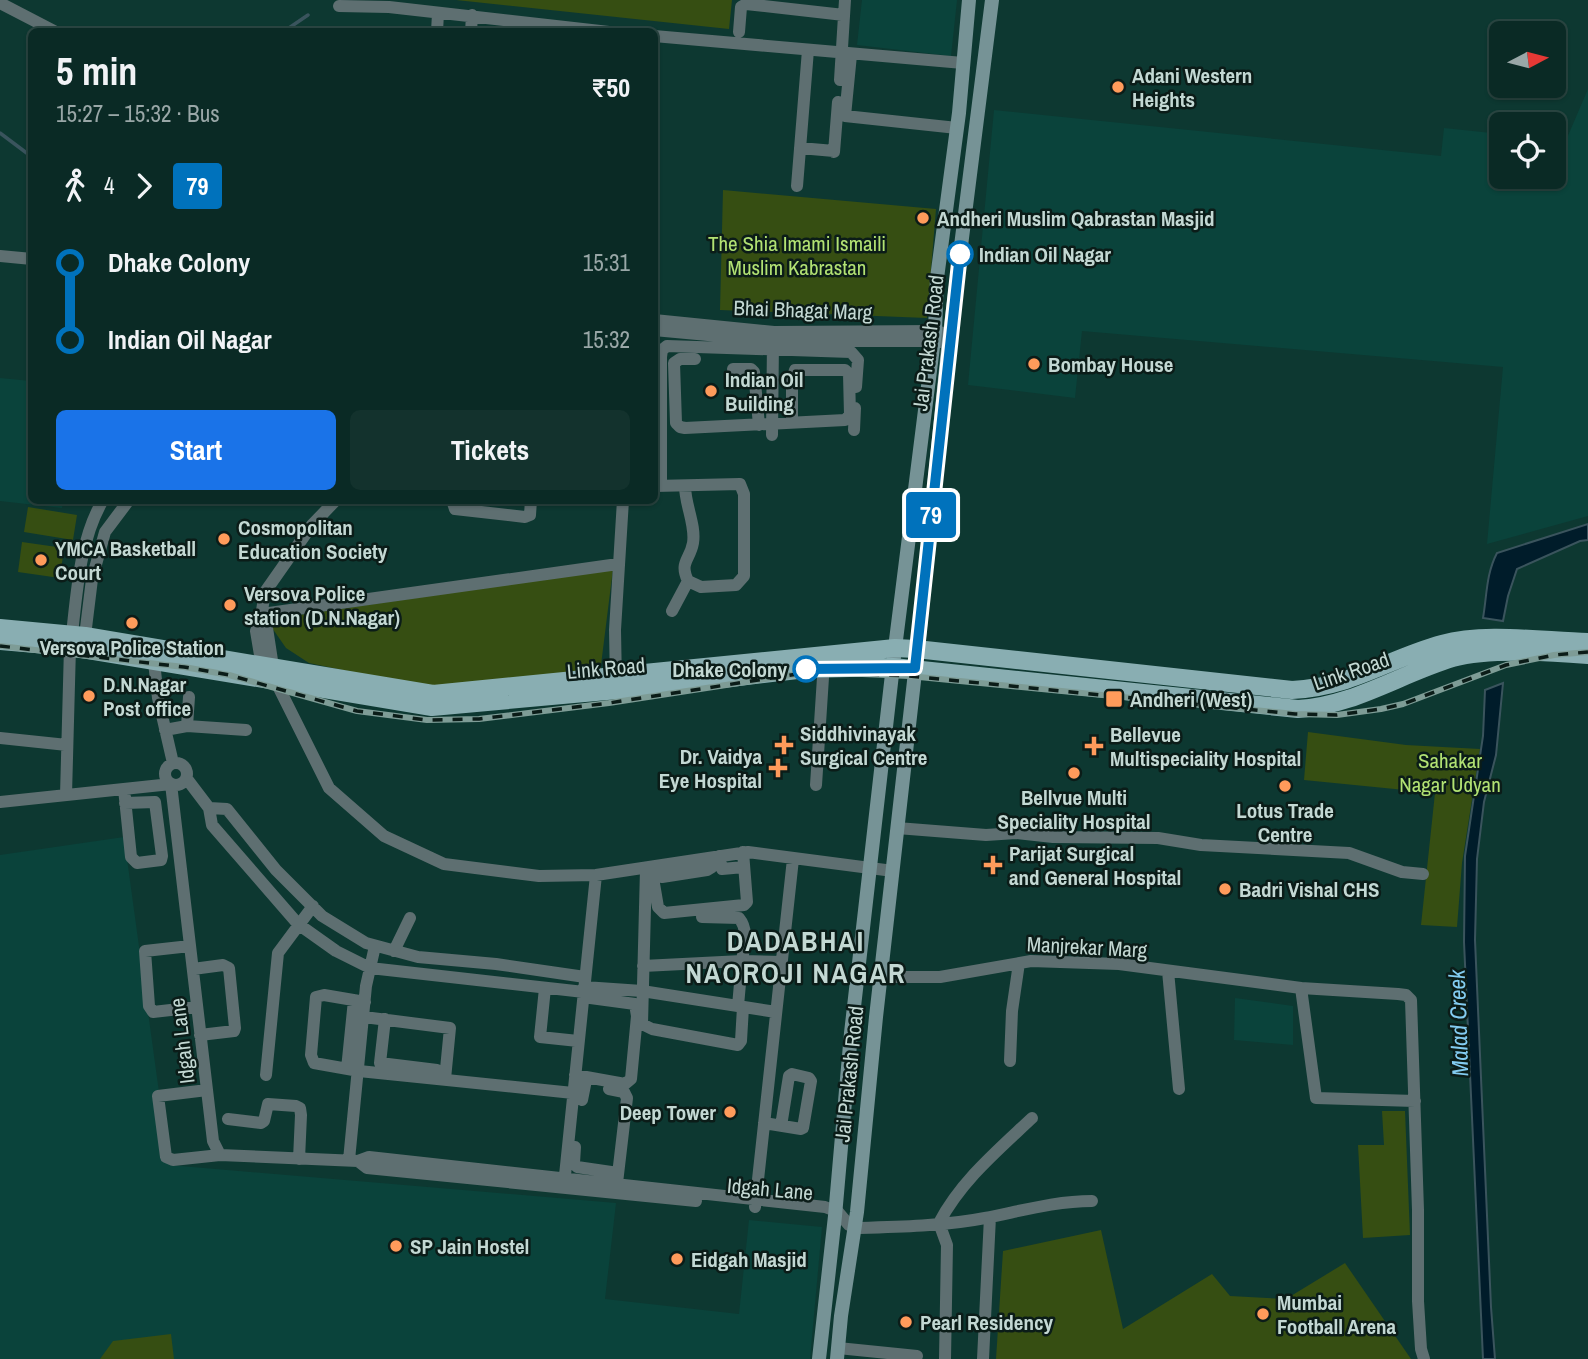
<!DOCTYPE html>
<html lang="en">
<head>
<meta charset="utf-8">
<style>
	:root { --surface:#0a2a25; --page:#13322d; --text:#f1f3f6; --muted:#99a7a7; --line:#2a4642; --accent:#1a73e8 }
	body { margin:0; font-family:"Archivo Narrow",sans-serif; background:var(--page); color:var(--text); height:100vh; display:flex; flex-direction:column; font-size:26px; white-space:nowrap }
	* { box-sizing:border-box; margin:0 }
	p { font-size:23px; color:var(--muted) }
	.icon { flex:none; width:38px; height:38px; fill:none; stroke:currentColor; stroke-width:2; stroke-linecap:round; stroke-linejoin:round }
	.map { position:relative; flex:1; overflow:hidden }
	.panel { position:absolute; left:28px; top:28px; width:630px; height:476px; display:flex; flex-direction:column; background:var(--surface); border-radius:10px; box-shadow:0 2px 5px #0004,0 0 0 2px var(--line) }
	.panel>* { flex:none }
	.badge { padding:0 14px; border-radius:5px; font-size:24px; line-height:46px }
	.needle { width:46px; rotate:83deg }
	.fabs { position:absolute; left:1489px; top:21px; display:grid; gap:14px }
	.fabs a { display:grid; place-items:center; width:77px; height:77px; border-radius:10px; background:var(--surface); box-shadow:0 2px 5px #0004,0 0 0 2px var(--line); font-size:35px }
	.map>.badge { position:absolute; translate:-50% -50%; box-shadow:0 0 0 4px #fff }
	.legs { display:flex; align-items:center; gap:10px; height:77px; padding:0 28px; font-size:23px }
	.legs p { margin-inline-start:auto }
	.headline { display:flex; align-items:center; justify-content:space-between; height:119px; padding:0 28px }
	h1 { font-size:38px; font-weight:800; line-height:52px }
	.primary-button { display:flex; gap:14px; margin-top:auto; padding:14px 28px }
	.primary-button a { flex:1; height:80px; border-radius:10px; background:var(--accent); color:#fff; font-size:28px; font-weight:800; line-height:80px; text-align:center }
	.primary-button a+a { background:var(--page); color:var(--text) }
	ul { padding:0 28px; list-style:none }
	li { display:flex; align-items:center; gap:24px; height:77px; font-size:26px }
	li i { display:grid; place-items:center; width:10px; height:100%; margin:0 9px; background:currentColor }
	li i::after { content:''; width:18px; height:18px; margin:-9px; border:5px solid; border-radius:50%; background:var(--surface) }
	li p { margin-inline-start:auto }
	li:first-child i { background:linear-gradient(#0000 50%,currentColor 0) }
	li:last-child i { background:linear-gradient(currentColor 50%,#0000 0) }
	.map>svg:first-child { display:block }
	.built { fill:#0a433b }
	.green { fill:#364e12 }
	.water { fill:#001c2a; stroke:#3a545d; stroke-width:2 }
	.lines { fill:none; stroke-linecap:round; stroke-linejoin:round }
	.stream { stroke:#3a545d; stroke-width:3.5 }
	.minor { stroke:#5e6f71; stroke-width:12 }
	.secondary { stroke:#769396; stroke-width:14 }
	.primary { stroke:#89aeb2; stroke-width:18 }
	.rail-casing { stroke:#7e9c96; stroke-width:6 }
	.rail { stroke:#0b1c18; stroke-width:3.5; stroke-dasharray:10; stroke-linecap:butt }
	.line-1-casing { stroke:#fff; stroke-width:16 }
	.line-1 { stroke:#0072bc; stroke-width:10 }
	.poi-dot { fill:#ff9b5b; stroke:#0b1c18; stroke-width:2.5 }
	.stop-1-dot { fill:#fff; stroke:#0072bc; stroke-width:3.5 }
	.labels { text-anchor:middle; dominant-baseline:central; stroke-width:5; stroke-linejoin:round; paint-order:stroke }
	.poi-label { font-size:21px; font-weight:bold; fill:#c3d8d3; stroke:#0b1c18; text-anchor:start }
	.park-label { font-size:21px; fill:#b2e273; stroke:#0b1c18 }
	.stop-label { font-size:21px; font-weight:bold; fill:#c3d8d3; stroke:#0b1c18; text-anchor:start }
	.street-label { font-size:21px; fill:#c3d8d3; stroke:#0b1c18 }
	.water-label { font-size:23px; font-style:italic; fill:#83ccf1; stroke:#0b1c18 }
	.district-label { font-size:28px; font-weight:bold; letter-spacing:2px; fill:#c3d8d3; stroke:#0b1c18 }
</style>
</head>
<body>
<div class="map">
<svg width="1588" height="1359" viewBox="0 0 1588 1359">
	<rect width="100%" height="100%" fill="#0d3831"/>
	<path class="built" d="M862,0H957L951,56L857,45Z
		M1588,89V516L1487,544L1503,367L1082,331L1075,398L968,385L994,110L1441,156L1444,128L1501,134L1502,177H1554V144L1560,148L1567,138Z
		M0,378L31,381L32,500L63,501L62,508L0,501Z
		M124,837L169,1165L616,1203L605,1299L739,1314L749,1220L822,1227L810,1359H0V855Z
		M1235,998L1293,1006V1045L1234,1040Z"/>
	<path class="green" d="M456,0H732L729,29Z
		M723,190L936,209L927,318L720,310Z
		M28,507L77,515L73,540L24,532Z
		M22,542L64,548L60,578L18,572Z
		M613,569L600,673L428,688L309,663L286,648L270,625L272,619Z
		M1308,732L1406,745L1480,749L1462,863L1457,927L1421,925L1435,793L1304,780Z
		M1382,1111H1405L1410,1235L1363,1238L1358,1145H1384Z
		M1101,1230L1123,1329L1212,1274L1230,1296L1286,1299L1345,1263L1411,1359H996L1003,1251Z
		M171,1334L174,1359H100L113,1341Z"/>
	<path class="water" d="M1588,524V540L1580,541L1517,569L1508,596L1503,621L1483,618C1487,595 1486,574 1497,553Z
		M1503,683L1496,755L1484,802L1477,859L1475,940L1491,1307L1495,1359H1483L1464,942L1465,856L1483,736L1485,690Z"/>
	<g class="lines">
		<path class="stream" d="M283,32L308,15
			M0,133L32,157"/>
		<path class="minor" d="M0,3L56,32
			M339,6L389,7L609,32
			M437,32L438,13
			M471,32L472,15
			M739,32L741,7L746,4L844,15
			M654,36L963,63
			M851,55L845,116L957,128
			M840,80L845,0
			M800,148L834,151
			M834,152L838,102
			M797,186L808,50
			M0,256L32,259
			M654,320L774,332L935,331L944,333
			M654,330L773,341H933L949,343
			M695,359H680L674,363L676,423L680,427L685,428L845,420L850,415L849,374L845,370H795L792,380V422
			M733,369H751L754,372L759,425
			M854,430L855,408
			M772,435L773,341
			M655,486L740,484L744,494V576L736,585L701,587L688,581C679,562 690,560 693,543C696,525 685,505 685,486
			M661,486V357L662,350L667,346L851,352L858,360L856,387
			M452,500L455,509L525,517L530,515L531,500
			M672,611L688,581
			M262,614L618,564
			M260,623L267,628L275,680L329,788L384,836L444,864L539,876L596,875L748,852L893,871
			M72,634C77,590 80,539 103,500
			M85,636L92,579L105,532L129,500
			M153,653L158,698L173,763
			M263,673L256,631L260,623L265,592L312,525L336,500
			M616,683L615,630L623,500
			M187,726L189,697
			M165,730L187,726L246,730
			M0,738L67,745
			M165 774a11 11 0 1 1 22 0a11 11 0 1 1-22 0Z
			M187,779L209,808L212,825L298,924L336,951L370,968L584,992
			M816,785L824,662
			M124,789L131,857L137,863L161,860L162,856L155,802L125,803
			M66,795L70,647
			M0,802L171,784L213,1141L220,1155L358,1161L369,1157L825,1207L838,1212L849,1225L855,1228C895,1227 945,1226 985,1218C1021,1211 1055,1201 1092,1201
			M209,808L227,809L276,870L322,916L366,943L418,957L496,964L585,977
			M897,828L986,835L1016,833L1053,837L1158,838L1201,845L1349,853L1402,872L1423,874
			M719,856L722,869L744,867
			M658,867L662,877L707,870L712,867L711,858
			M646,869L642,1024L652,1029L738,1045L741,1041L743,1007
			M652,872L658,907L664,913L744,905L747,902L743,852
			M702,917L739,918C749,930 744,946 742,961L782,962
			M190,946L145,951L149,1006L153,1012L197,1007
			M394,951L410,918
			M643,966L742,961L738,1006
			M193,969L223,965L229,968L235,1028L234,1031L200,1035
			M1168,971L1179,1089
			M880,977H940L1031,961L1119,964L1301,988L1316,1098L1415,1101
			M584,987L642,991L776,1012
			M545,988L540,1037L578,1041
			M1301,988L1398,994L1406,995L1411,1000L1418,1210V1301L1421,1349L1424,1359
			M365,1002L324,995L316,997L311,1055L314,1063L359,1071L573,1093
			M364,1017L450,1028L445,1079
			M385,1019L380,1063L437,1070
			M1010,1061L1012,1011L1019,963
			M347,1069L354,1000
			M266,1075L278,953L313,906
			M575,1075L625,1084L631,1079L637,1016L635,1004L583,997
			M609,1089L624,1092L627,1098L617,1183
			M207,1090L158,1096L166,1157L173,1160L220,1155
			M582,1100L585,1085
			M228,1119L261,1123L264,1121L268,1104L296,1106L300,1108L301,1115L299,1159
			M764,1123L801,1129L803,1128L811,1081L809,1078L792,1074L789,1076L781,1126
			M575,1147L574,1163L577,1167L618,1173
			M349,1160L366,986L375,946
			M358,1161L367,1168L696,1201
			M564,1185L596,875
			M755,1207L793,859
			M838,1348L917,1356
			M945,1359L947,1245L939,1223C961,1181 997,1151 1032,1118
			M983,1359L990,1217"/>
		<path class="secondary" d="M819,1359L835,1216L851,1033L895,648L935,331L937,278L959,113L969,0
			M837,1359L841,1316L857,1212L876,1017L919,637L948,349L992,0"/>
		<path class="primary" d="M0,628L85,636L433,694L895,648L916,649L1292,690C1352,687 1387,659 1442,644C1484,632 1544,641 1588,642
			M0,641L70,647L432,707L673,685L806,669L893,667L1298,709C1353,706 1400,674 1453,658C1488,648 1550,652 1588,655"/>
		<g class="rail-casing">
			<path id="rail" d="M0,646L184,667L229,675L357,711L427,720L479,719L609,703L804,673H839L909,676L1295,714L1337,715L1381,709L1403,704L1506,665L1554,655L1588,652"/>
		</g>
		<use href="#rail" class="rail"/>
	</g>
	<g class="lines">
		<g class="line-1-casing">
			<path id="line-1" d="M806,669L915,668L960,254"/>
		</g>
		<use href="#line-1" class="line-1"/>
	</g>
	<g class="poi-dot">
		<circle cx="1118" cy="87" r="7"/>
		<circle cx="923" cy="218" r="7"/>
		<circle cx="1034" cy="364" r="7"/>
		<circle cx="711" cy="391" r="7"/>
		<circle cx="224" cy="539" r="7"/>
		<circle cx="41" cy="560" r="7"/>
		<circle cx="230" cy="605" r="7"/>
		<circle cx="132" cy="623" r="7"/>
		<circle cx="89" cy="696" r="7"/>
		<rect x="1105" y="690" width="18" height="18" rx="3.5"/>
		<path d="M780.5 734.5h7v7h7v7h-7v7h-7v-7h-7v-7h7z"/>
		<path d="M1090.5 735.5h7v7h7v7h-7v7h-7v-7h-7v-7h7z"/>
		<path d="M774.5 757.5h7v7h7v7h-7v7h-7v-7h-7v-7h7z"/>
		<circle cx="1074" cy="773" r="7"/>
		<circle cx="1285" cy="786" r="7"/>
		<path d="M989.5 854.5h7v7h7v7h-7v7h-7v-7h-7v-7h7z"/>
		<circle cx="1225" cy="889" r="7"/>
		<circle cx="730" cy="1112" r="7"/>
		<circle cx="396" cy="1246" r="7"/>
		<circle cx="677" cy="1259" r="7"/>
		<circle cx="1263" cy="1314" r="7"/>
		<circle cx="906" cy="1322" r="7"/>
	</g>
	<g class="stop-1-dot">
		<circle cx="960" cy="254" r="12"/>
		<circle cx="806" cy="669" r="12"/>
	</g>
	<g class="labels">
		<g class="poi-label">
			<text x="1132" y="75">Adani Western<tspan x="1132" dy="24">Heights</tspan></text>
			<text x="937" y="218">Andheri Muslim Qabrastan Masjid</text>
			<text x="1048" y="364">Bombay House</text>
			<text x="725" y="379">Indian Oil<tspan x="725" dy="24">Building</tspan></text>
			<text x="238" y="527">Cosmopolitan<tspan x="238" dy="24">Education Society</tspan></text>
			<text x="55" y="548">YMCA Basketball<tspan x="55" dy="24">Court</tspan></text>
			<text x="244" y="593">Versova Police<tspan x="244" dy="24">station (D.N.Nagar)</tspan></text>
			<text x="132" y="647" text-anchor="middle">Versova Police Station</text>
			<text x="103" y="684">D.N.Nagar<tspan x="103" dy="24">Post office</tspan></text>
			<text x="1130" y="699">Andheri (West)</text>
			<text x="800" y="733">Siddhivinayak<tspan x="800" dy="24">Surgical Centre</tspan></text>
			<text x="1110" y="734">Bellevue<tspan x="1110" dy="24">Multispeciality Hospital</tspan></text>
			<text x="762" y="756" text-anchor="end">Dr. Vaidya<tspan x="762" dy="24">Eye Hospital</tspan></text>
			<text x="1074" y="797" text-anchor="middle">Bellvue Multi<tspan x="1074" dy="24">Speciality Hospital</tspan></text>
			<text x="1285" y="810" text-anchor="middle">Lotus Trade<tspan x="1285" dy="24">Centre</tspan></text>
			<text x="1009" y="853">Parijat Surgical<tspan x="1009" dy="24">and General Hospital</tspan></text>
			<text x="1239" y="889">Badri Vishal CHS</text>
			<text x="716" y="1112" text-anchor="end">Deep Tower</text>
			<text x="410" y="1246">SP Jain Hostel</text>
			<text x="691" y="1259">Eidgah Masjid</text>
			<text x="1277" y="1302">Mumbai<tspan x="1277" dy="24">Football Arena</tspan></text>
			<text x="920" y="1322">Pearl Residency</text>
		</g>
		<g class="park-label">
			<text x="797" y="243">The Shia Imami Ismaili<tspan x="797" dy="24">Muslim Kabrastan</tspan></text>
			<text x="1450" y="760">Sahakar<tspan x="1450" dy="24">Nagar Udyan</tspan></text>
		</g>
		<g class="stop-label">
			<text x="979" y="254">Indian Oil Nagar</text>
			<text x="787" y="669" text-anchor="end">Dhake Colony</text>
		</g>
		<g class="street-label">
			<text transform="translate(803 310) rotate(2)">Bhai Bhagat Marg</text>
			<text transform="translate(928 343) rotate(-83)">Jai Prakash Road</text>
			<text transform="translate(606 668) rotate(-5)">Link Road</text>
			<text transform="translate(1351 671) rotate(-19)">Link Road</text>
			<text transform="translate(1087 947) rotate(3)">Manjrekar Marg</text>
			<text transform="translate(182 1041) rotate(-97)">Idgah Lane</text>
			<text transform="translate(849 1074) rotate(-84)">Jai Prakash Road</text>
			<text transform="translate(770 1189) rotate(5)">Idgah Lane</text>
		</g>
		<g class="water-label">
			<text transform="translate(1458 1023) rotate(-92)">Malad Creek</text>
		</g>
		<g class="district-label">
			<text x="796" y="941">DADABHAI<tspan x="796" dy="32">NAOROJI NAGAR</tspan></text>
		</g>
	</g>
</svg>
<div class="fabs">
<a><svg class="needle" viewBox="-14 -14 28 28"><path d="M0-13l5 13h-10z" fill="#e53935"/><path d="M0 13l5-13h-10z" fill="#99a7a7"/></svg></a>
<a><svg class="icon" aria-label="locate" viewBox="0 0 24 24"><circle cx="12" cy="12" r="6"/><path d="M12 2v4M12 18v4M2 12h4M18 12h4"/></svg></a>
</div>
<b class="badge" style="left:931px;top:515px;background:#0072bc;color:#fff">79</b>
<section class="panel">
<div class="headline"><div><h1>5 min</h1><p>15:27 – 15:32 · Bus</p></div><b>₹50</b></div>
<div class="legs"><svg class="icon" aria-label="walk" viewBox="0 0 24 24"><circle cx="13" cy="4" r="2"/><path d="M13 8l-2 6 4 7M11 14l-3 7M7 12l3-4h3l4 4"/></svg>4<svg class="icon" aria-label="forward" viewBox="0 0 24 24"><path d="M9 5l7 7-7 7"/></svg><b class="badge" style="background:#0072bc;color:#fff">79</b></div>
<ul>
<li><i style="color:#0072bc"></i><b>Dhake Colony</b><p>15:31</p></li>
<li><i style="color:#0072bc"></i><b>Indian Oil Nagar</b><p>15:32</p></li>
</ul>
<div class="primary-button"><a>Start</a><a>Tickets</a></div>
</section>
</div>
</body>
</html>
